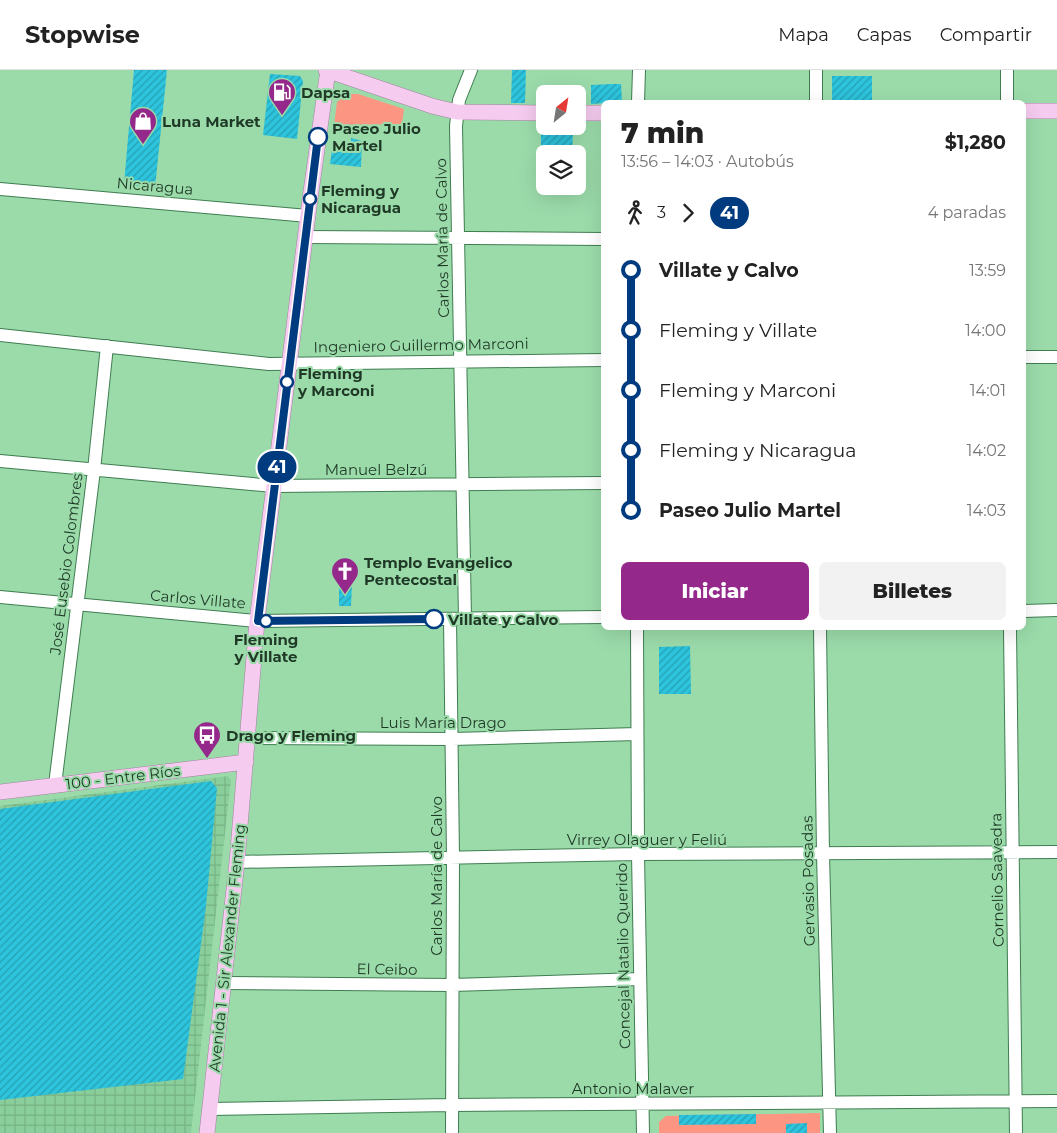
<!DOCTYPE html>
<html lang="es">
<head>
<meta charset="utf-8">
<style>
	:root { --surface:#fff; --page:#f2f2f2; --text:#222; --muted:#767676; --line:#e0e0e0; --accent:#94298b }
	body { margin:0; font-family:Montserrat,sans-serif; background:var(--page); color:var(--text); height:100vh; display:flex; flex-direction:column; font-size:19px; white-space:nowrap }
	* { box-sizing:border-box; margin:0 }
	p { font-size:16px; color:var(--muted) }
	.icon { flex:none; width:28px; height:28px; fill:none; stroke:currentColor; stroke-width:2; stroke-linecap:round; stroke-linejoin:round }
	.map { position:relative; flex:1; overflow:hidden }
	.details { position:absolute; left:601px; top:30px; width:425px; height:530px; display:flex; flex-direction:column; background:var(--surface); border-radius:8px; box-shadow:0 5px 20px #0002 }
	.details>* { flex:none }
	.badge { padding:0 10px; border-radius:16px; font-size:18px; line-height:32px }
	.needle { width:32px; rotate:30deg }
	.tools { position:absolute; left:536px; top:15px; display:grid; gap:10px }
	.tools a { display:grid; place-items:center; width:50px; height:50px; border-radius:8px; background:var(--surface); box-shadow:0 5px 20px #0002; font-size:25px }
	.map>.badge { position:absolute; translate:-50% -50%; box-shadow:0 0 0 2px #fff }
	.legs { display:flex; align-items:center; gap:8px; height:55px; padding:0 20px; font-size:16px }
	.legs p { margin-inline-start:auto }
	.head { display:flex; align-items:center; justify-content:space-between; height:85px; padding:0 20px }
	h1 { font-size:28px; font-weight:800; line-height:38px }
	.action { display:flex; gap:10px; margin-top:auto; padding:10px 20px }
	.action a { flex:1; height:58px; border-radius:8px; background:var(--accent); color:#fff; font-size:20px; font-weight:800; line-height:58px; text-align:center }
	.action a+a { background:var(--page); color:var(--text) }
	ul { padding:0 20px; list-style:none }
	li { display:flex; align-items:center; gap:18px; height:60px; font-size:19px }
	li i { display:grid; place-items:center; width:8px; height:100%; margin:0 6px; background:currentColor }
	li i::after { content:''; width:12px; height:12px; margin:-6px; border:4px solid; border-radius:50%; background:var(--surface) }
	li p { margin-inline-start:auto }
	li:first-child i { background:linear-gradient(#0000 50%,currentColor 0) }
	li:last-child i { background:linear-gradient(currentColor 50%,#0000 0) }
	header { display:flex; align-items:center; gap:30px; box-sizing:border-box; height:70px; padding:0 25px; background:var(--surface); border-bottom:1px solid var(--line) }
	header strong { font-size:24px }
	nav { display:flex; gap:28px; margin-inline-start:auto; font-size:18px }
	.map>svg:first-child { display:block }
	.industrial { fill:url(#industrial-grid) }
	.green { fill:#fc9682 }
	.building { fill:url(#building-hatch) }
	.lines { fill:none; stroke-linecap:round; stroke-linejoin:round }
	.minor-casing { stroke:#3f7d51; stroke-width:14 }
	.major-casing { stroke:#a681a2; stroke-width:16 }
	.minor { stroke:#fff; stroke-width:12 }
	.major { stroke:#f5cbef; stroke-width:15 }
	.line-1-casing { stroke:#fff; stroke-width:11 }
	.line-1 { stroke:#003b80; stroke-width:8 }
	.stop-1-dot { fill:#fff; stroke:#003b80; stroke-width:2.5 }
	.labels { text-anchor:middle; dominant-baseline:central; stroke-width:4; stroke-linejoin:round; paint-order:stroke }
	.poi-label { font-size:15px; font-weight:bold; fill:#1f3926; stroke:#9bdbaa; text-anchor:start }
	.stop-label { font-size:15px; font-weight:bold; fill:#1f3926; stroke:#9bdbaa; text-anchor:start }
	.street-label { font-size:15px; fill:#1f3926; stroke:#9bdbaa }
</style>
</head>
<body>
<header>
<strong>Stopwise</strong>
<nav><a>Mapa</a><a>Capas</a><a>Compartir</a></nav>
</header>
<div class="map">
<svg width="1057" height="1063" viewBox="0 0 1057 1063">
	<defs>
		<pattern id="industrial-grid" width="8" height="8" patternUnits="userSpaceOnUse" patternTransform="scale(1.25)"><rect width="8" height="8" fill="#8acf9b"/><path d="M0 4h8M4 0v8" fill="none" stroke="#77b285"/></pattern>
		<pattern id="building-hatch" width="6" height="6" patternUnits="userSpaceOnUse" patternTransform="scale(1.25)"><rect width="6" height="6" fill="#2dc4dd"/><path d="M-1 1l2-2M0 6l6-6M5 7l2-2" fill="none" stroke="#26a0b3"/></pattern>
	</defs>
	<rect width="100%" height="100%" fill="#9bdbaa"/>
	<path class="industrial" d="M228,706L231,710L191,1063H0V736Z"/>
	<path class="green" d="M348,24H358L404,39L402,54L334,55L337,32Z
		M820,1043V1063H659V1052L666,1046Z"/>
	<path class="building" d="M134,0H167L155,118L124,114Z
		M512,0H526L525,33H511Z
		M270,4L300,6L303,11L297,69L263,65Z
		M832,6H872V32H832Z
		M611,14H621L622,32L591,34V15Z
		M541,60L573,61L572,84H541Z
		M351,68L362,71L361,97L330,94L332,79L350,83Z
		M339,513L352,514L351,536H339Z
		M690,576L691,624H659V577Z
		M211,711L217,718L206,836L183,1009L0,1030V739Z
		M756,1044V1054L679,1055V1045Z
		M807,1053V1063H786V1054Z"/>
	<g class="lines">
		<g class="minor-casing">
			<path id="minor" d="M1007,0V32
				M638,32L639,0
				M816,32V0
				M0,119L308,146
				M305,167L604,169
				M0,265L269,294L604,290
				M1024,287H1057
				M0,391L274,416L604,413
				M0,527L257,551L604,547
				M1024,541L1057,540
				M450,549L453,788L452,1063
				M465,549L456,56L459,30L471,0
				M637,558L638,784L643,1063
				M820,558L823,784L830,1063
				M1010,558L1016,1063
				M249,668L452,669L637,664
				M55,715L94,400L107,276
				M237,792L638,784L1057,782
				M224,913L452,915L640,909
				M210,1039L451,1035L1057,1031"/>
		</g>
		<g class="major-casing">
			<path id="major" d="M326,0L432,36L457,42L545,43
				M1024,41H1057
				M578,43H604
				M0,722L246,692
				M207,1063L237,792L257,551L310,129L328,0"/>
		</g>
		<use href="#minor" class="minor"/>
		<use href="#major" class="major"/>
	</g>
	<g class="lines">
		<g class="line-1-casing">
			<path id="line-1" d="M318,67L258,551L434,549"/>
		</g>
		<use href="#line-1" class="line-1"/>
	</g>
	<defs>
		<g id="fuel-pin" transform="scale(1.4375)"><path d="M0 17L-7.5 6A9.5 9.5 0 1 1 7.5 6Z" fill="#94298b" stroke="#9bdbaa"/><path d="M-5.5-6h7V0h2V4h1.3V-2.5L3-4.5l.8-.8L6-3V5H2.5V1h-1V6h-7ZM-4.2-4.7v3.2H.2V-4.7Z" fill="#fff"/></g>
		<g id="shop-pin" transform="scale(1.4375)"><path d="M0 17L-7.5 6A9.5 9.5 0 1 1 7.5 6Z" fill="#94298b" stroke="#9bdbaa"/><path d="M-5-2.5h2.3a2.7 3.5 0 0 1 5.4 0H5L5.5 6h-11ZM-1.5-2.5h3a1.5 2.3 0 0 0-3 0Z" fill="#fff"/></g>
		<g id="church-pin" transform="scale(1.4375)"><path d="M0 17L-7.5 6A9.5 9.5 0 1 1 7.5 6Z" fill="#94298b" stroke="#9bdbaa"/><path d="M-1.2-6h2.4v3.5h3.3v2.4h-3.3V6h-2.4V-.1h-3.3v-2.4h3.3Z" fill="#fff"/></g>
		<g id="bus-pin" transform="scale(1.4375)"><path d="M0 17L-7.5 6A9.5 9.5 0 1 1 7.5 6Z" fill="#94298b" stroke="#9bdbaa"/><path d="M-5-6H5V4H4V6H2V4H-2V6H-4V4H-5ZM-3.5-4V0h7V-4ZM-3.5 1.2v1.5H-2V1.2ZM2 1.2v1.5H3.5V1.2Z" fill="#fff"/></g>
	</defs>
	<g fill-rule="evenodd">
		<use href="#fuel-pin" x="282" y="22"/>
		<use href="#shop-pin" x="143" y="51"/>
		<use href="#church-pin" x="345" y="501"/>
		<use href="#bus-pin" x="207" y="665"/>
	</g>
	<g class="stop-1-dot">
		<circle cx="318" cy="67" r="9"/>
		<circle cx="310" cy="129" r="6"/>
		<circle cx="287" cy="312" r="6"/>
		<circle cx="434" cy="549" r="9"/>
		<circle cx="266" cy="551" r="6"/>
	</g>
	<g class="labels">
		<g class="poi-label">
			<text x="301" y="22">Dapsa</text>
			<text x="162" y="51">Luna Market</text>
			<text x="364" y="492">Templo Evangelico<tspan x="364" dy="17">Pentecostal</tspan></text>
			<text x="226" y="665">Drago y Fleming</text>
		</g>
		<g class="stop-label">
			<text x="332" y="58">Paseo Julio<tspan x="332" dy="17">Martel</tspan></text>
			<text x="321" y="120">Fleming y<tspan x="321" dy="17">Nicaragua</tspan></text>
			<text x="298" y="303">Fleming<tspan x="298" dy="17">y Marconi</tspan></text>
			<text x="448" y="549">Villate y Calvo</text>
			<text x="266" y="569" text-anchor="middle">Fleming<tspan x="266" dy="17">y Villate</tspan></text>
		</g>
		<g class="street-label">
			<text transform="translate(155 116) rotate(5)">Nicaragua</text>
			<text transform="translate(442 168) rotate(-91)">Carlos María de Calvo</text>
			<text transform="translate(421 275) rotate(-1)">Ingeniero Guillermo Marconi</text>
			<text x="376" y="399">Manuel Belzú</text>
			<text transform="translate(66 494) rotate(-83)">José Eusebio Colombres</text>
			<text transform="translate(198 529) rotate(5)">Carlos Villate</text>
			<text x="443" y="652">Luis María Drago</text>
			<text transform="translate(123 707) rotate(-7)">100 - Entre Ríos</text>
			<text x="647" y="769">Virrey Olaguer y Feliú</text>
			<text transform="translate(436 806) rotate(-90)">Carlos María de Calvo</text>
			<text transform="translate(997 810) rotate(-91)">Cornelio Saavedra</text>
			<text transform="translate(808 811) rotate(-91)">Gervasio Posadas</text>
			<text transform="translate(227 878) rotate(-84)">Avenida 1 - Sir Alexander Fleming</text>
			<text transform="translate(623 886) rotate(-91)">Concejal Natalio Querido</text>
			<text transform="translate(387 899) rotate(1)">El Ceibo</text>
			<text x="633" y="1018">Antonio Malaver</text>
		</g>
	</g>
</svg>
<div class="tools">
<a><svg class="needle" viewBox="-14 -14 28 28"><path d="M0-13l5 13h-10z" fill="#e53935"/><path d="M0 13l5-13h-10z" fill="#767676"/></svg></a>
<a><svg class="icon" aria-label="layers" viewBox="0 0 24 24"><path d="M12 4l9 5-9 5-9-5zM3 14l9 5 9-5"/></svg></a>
</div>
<b class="badge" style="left:277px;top:397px;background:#003b80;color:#fff">41</b>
<section class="details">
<div class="head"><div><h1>7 min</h1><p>13:56 – 14:03 · Autobús</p></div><b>$1,280</b></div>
<div class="legs"><svg class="icon" aria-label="walk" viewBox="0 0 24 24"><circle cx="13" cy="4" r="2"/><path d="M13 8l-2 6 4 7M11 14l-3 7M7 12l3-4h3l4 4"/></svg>3<svg class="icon" aria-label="forward" viewBox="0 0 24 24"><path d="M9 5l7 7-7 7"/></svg><b class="badge" style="background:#003b80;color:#fff">41</b><p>4 paradas</p></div>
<ul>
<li><i style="color:#003b80"></i><b>Villate y Calvo</b><p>13:59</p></li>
<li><i style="color:#003b80"></i><span>Fleming y Villate</span><p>14:00</p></li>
<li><i style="color:#003b80"></i><span>Fleming y Marconi</span><p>14:01</p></li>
<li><i style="color:#003b80"></i><span>Fleming y Nicaragua</span><p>14:02</p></li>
<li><i style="color:#003b80"></i><b>Paseo Julio Martel</b><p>14:03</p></li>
</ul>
<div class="action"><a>Iniciar</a><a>Billetes</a></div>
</section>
</div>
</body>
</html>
